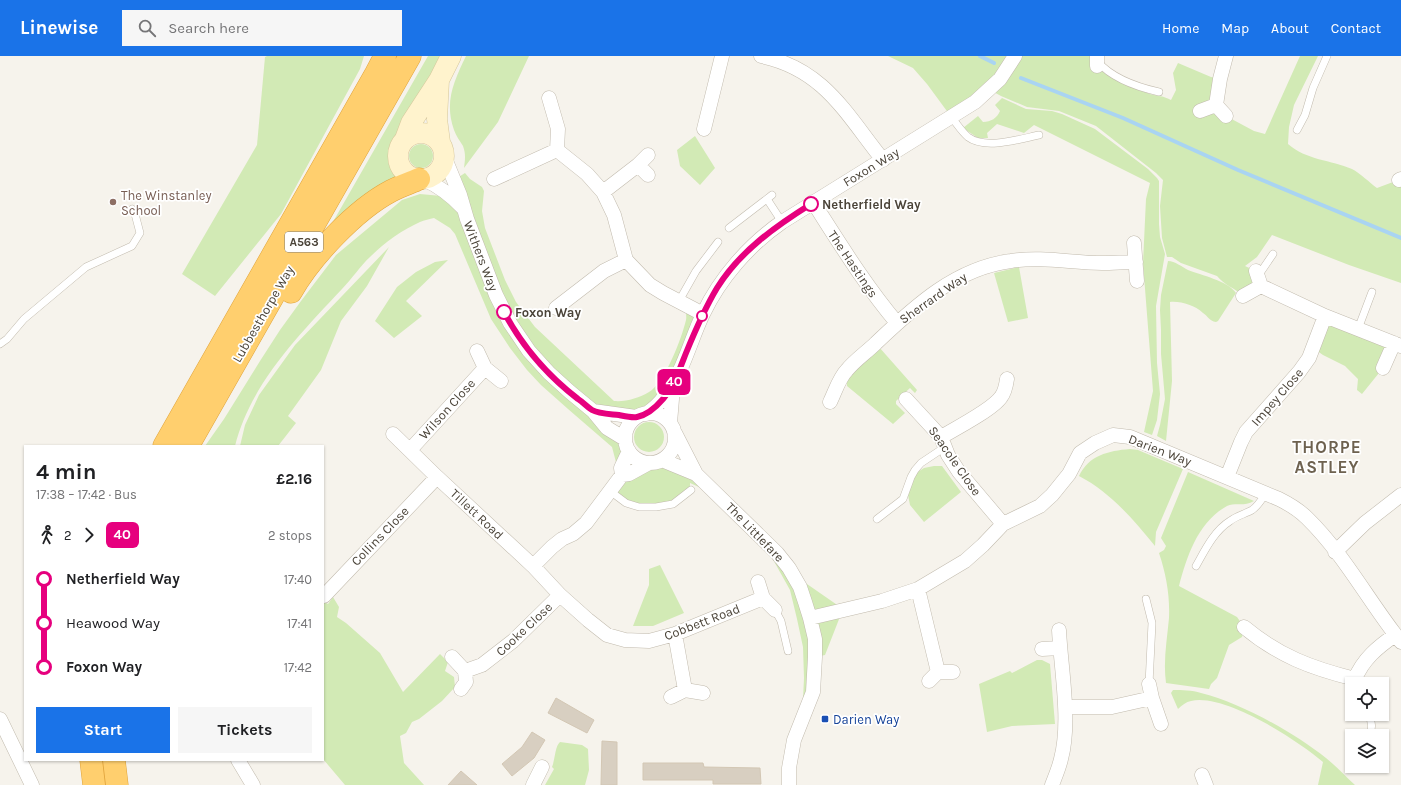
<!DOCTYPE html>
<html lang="en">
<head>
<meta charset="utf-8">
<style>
	:root { --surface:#fff; --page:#f6f6f6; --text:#202124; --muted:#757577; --accent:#1a73e8 }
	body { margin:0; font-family:Karla,sans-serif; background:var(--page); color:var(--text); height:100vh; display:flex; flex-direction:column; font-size:15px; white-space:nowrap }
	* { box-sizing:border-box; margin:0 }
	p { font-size:13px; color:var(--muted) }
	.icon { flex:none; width:22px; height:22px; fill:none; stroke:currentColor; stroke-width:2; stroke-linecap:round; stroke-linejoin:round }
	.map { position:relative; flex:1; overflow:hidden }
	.sheet { position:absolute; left:24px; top:389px; width:300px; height:316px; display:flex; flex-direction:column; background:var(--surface); border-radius:0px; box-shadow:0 1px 3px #0004 }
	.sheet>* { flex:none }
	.badge { padding:0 8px; border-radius:6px; font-size:14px; line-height:26px }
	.controls { position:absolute; left:1345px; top:621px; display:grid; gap:8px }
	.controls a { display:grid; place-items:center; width:44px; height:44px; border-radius:0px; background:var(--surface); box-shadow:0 1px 3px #0004; font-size:20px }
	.map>.badge { position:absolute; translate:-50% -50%; box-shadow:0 0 0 2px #fff }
	.legs { display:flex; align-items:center; gap:6px; height:44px; padding:0 12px; font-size:13px }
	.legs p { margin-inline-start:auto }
	.overview { display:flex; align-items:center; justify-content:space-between; height:68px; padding:0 12px }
	h1 { font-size:22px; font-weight:700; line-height:30px }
	.primary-button { display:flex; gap:8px; margin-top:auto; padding:8px 12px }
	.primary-button a { flex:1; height:46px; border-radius:0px; background:var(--accent); color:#fff; font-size:16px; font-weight:700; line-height:46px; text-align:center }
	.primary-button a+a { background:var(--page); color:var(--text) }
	ul { padding:0 12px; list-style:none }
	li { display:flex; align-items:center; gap:14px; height:44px; font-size:15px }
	li i { display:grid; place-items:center; width:6px; height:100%; margin:0 5px; background:currentColor }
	li i::after { content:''; width:10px; height:10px; margin:-5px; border:3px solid; border-radius:50%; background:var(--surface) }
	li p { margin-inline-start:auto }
	li:first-child i { background:linear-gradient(#0000 50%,currentColor 0) }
	li:last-child i { background:linear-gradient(currentColor 50%,#0000 0) }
	header { display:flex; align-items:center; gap:24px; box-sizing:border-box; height:56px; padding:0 20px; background:var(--accent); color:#fff }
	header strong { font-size:19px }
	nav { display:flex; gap:22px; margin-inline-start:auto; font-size:14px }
	.search { width:280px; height:36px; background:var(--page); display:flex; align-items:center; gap:10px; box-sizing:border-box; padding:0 14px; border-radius:0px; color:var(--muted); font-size:15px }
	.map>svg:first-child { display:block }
	.green { fill:#d2eab5 }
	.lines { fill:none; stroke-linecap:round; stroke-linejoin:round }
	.stream { stroke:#a9d4f2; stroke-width:4 }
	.building { fill:#d8cfc1; stroke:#d3c7b4 }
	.lane-casing { stroke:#c2bbae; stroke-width:8 }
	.street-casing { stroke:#c2bbae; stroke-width:15 }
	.secondary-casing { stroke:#d6c79b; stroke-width:21 }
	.highway-casing { stroke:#e0a43c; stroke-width:23 }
	.lane { stroke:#fff; stroke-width:7 }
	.street { stroke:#fff; stroke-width:14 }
	.secondary { stroke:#fff3cd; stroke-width:20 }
	.highway { stroke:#ffcf6e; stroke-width:22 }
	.line-1-casing { stroke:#fff; stroke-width:9 }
	.line-1 { stroke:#e6007e; stroke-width:6 }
	.education-dot { fill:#8d6e63; stroke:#fff; stroke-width:1.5 }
	.stop-1-dot { fill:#fff; stroke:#e6007e; stroke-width:2 }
	.transit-dot { fill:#1a4fb4; stroke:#fff; stroke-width:1.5 }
	.labels { text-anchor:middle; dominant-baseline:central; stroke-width:3.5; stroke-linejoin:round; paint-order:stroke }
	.shield { fill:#fff; stroke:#817c74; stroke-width:1 }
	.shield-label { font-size:12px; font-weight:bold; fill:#4b4439 }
	.street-label { font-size:13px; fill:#4b4439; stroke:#fff }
	.education-label { font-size:13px; fill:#785e54; stroke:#fff; text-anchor:start }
	.stop-label { font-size:13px; font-weight:bold; fill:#4b4439; stroke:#fff; text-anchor:start }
	.transit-label { font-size:13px; fill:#164399; stroke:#fff; text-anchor:start }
	.district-label { font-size:17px; font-weight:bold; letter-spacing:1px; fill:#6e6250; stroke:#fff }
</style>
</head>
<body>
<header>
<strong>Linewise</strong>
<div class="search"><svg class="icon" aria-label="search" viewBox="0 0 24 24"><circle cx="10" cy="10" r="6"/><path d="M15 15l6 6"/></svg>Search here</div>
<nav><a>Home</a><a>Map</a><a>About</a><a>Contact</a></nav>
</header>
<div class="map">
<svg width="1401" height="729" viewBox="0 0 1401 729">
	<rect width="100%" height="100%" fill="#f6f3ec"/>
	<path class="green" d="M267,0H364L360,13L281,158L215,240L182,218L257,89L265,1Z
		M428,0H445L393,85C388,100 390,113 401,125L326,178Z
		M466,0H529L498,66L464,112C465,104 466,98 463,90C460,85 456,80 454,74C444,46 454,25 466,0Z
		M888,0H1097L1101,15C1117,24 1133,32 1150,38C1157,40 1164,40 1171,44L1176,34L1173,17L1178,7L1211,21L1220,23L1216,49L1226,60L1254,75L1265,78L1300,0H1318L1294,49L1289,71L1288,88C1306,104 1331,104 1352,113C1360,117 1370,127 1377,132L1401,123V227L1349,209L1272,179L1257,201L1245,210L1256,215L1261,230L1243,240C1235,232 1224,229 1217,220L1181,207L1172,201H1167L1162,182L1160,150L1163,124L1156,117L1096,70L1059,55L1027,51L1001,40L990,34L952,62L927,28L913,12Z
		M1002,42L1026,53L1052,55L1062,58L1095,73L1148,113L1157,122L1159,125V168L1160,181L1165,198L1156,250L1157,307L1160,338L1157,364L1152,379L1144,376L1153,335L1143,207L1146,143L1150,127L1034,69L1024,77L997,68L987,77L988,82H978L963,72L978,60L983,66C991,66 997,62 1000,55L995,49Z
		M695,80L715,112L700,129L680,110L677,94Z
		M409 100a12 12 0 1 1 24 0a12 12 0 1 1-24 0Z
		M465,117L470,123L482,131L484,135L482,155L485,172L505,224L516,246L535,271L614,345C626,346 639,342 649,336C665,327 682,281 686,264C687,259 685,253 685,248L703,258L673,328L646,358L594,355L625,383L629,395L621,412L662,404L721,441L690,427V431L691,434L673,448L639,451L617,441L613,422L617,410L612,391L568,353L541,329L527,314L510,292L491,263L455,178L450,172L434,162C430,163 424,164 420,166C402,174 384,187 370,201C360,210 352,223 342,233C299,279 251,327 235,390H205L224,363L260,305L280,274L301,245L336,199L402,144L420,138L452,141L454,124Z
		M389,191L367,230L341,265L321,314L288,360L296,367L278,390H240L245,369L259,339L295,289Z
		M448,204L406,245L422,260L394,282L375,265L397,231L416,216L435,206Z
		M1168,205C1175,205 1182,211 1188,214C1201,219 1228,225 1236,237L1218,265L1216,266C1209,265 1208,260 1203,257C1194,249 1181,245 1170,246L1172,325L1166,385L1157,380L1160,369L1165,343L1161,298V274L1160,254L1161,239Z
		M1019,211L1028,262L1008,266L994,217Z
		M1325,260L1394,287L1383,312L1362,338L1357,334L1358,323L1345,310L1323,299L1313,292Z
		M879,291L917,334L915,337L910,332L896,345V348L905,357L893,368L847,330V324L849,319Z
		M634 381a15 15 0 1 1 30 0a15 15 0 1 1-30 0Z
		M1130,393L1138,394L1183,413L1156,476L1155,490C1133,463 1110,436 1079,420C1089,399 1108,395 1130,393Z
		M934,410H942L961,436L924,466L910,449L908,439L916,417L924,412Z
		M1188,416L1254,445C1244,451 1236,446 1227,450C1198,466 1187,500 1179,530L1237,561L1244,571L1242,581L1229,589L1217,622L1211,628L1209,633L1166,627C1163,605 1167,584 1169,562C1170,539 1166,518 1159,497L1164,494L1166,490L1161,482Z
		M766,491L799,531L807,528L843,553L825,599L815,601L802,665L804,622L803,591L797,563L790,534Z
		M660,509L684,557L653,570H633L649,529V513Z
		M333,541L339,551L337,561L346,567L380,597L403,636L440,598L448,606L445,615L454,621L455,631L442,645L419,663L412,666L406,677L400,680L404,707L424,729H345L323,703V545L328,548Z
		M1037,604H1042L1050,608L1055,668L1012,670L987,676L979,628L1010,615L1012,617Z
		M1173,634C1182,634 1192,634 1201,637C1241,647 1293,676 1326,702C1336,710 1345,720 1355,729H1318L1323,706C1297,684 1225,637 1191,645C1186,646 1182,649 1178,653L1171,637Z
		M560,686L582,689L588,693L589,714L585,729H545L554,713L552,711C555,704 555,690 560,686Z"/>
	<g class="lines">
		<path class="stream" d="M980,0L994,7
			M1021,22L1123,62L1238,114L1401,182"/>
	</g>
	<path class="building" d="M556,642L594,664L587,677L548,657Z
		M532,676L545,684L534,702L512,720L502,708L522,691Z
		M602,685L617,686V729H601Z
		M643,707H703L704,711L760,712L761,728H713V724H643Z
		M461,715L477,729H448Z"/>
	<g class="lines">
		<g class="lane-casing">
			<path id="lane" d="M1098,6C1113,23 1137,31 1159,36
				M952,62C957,68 962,76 968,81C985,94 1020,83 1039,79
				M1297,74L1305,59L1313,32L1327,0
				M767,143L782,166
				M729,172L772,139
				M1258,220L1273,198
				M679,245L696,215L718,186
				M1358,273L1372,236
				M0,288L7,283L24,263L86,211L132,190L140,177L135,158L132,153
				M610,435L626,447L639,451H656L673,448L691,434
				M877,463L903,443L911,421L915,414L921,407L945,391
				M1196,510C1205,494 1214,475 1230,465C1236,460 1245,458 1252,454C1258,450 1262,443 1266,437
				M1146,543L1152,567L1149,628
				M775,554L781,565L788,595
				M1368,658C1372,666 1373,672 1369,680"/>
		</g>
		<g class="street-casing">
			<path id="street" d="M761,0C824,13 846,58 883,104
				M1097,0V10
				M549,42L558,73L557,94
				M1216,49L1220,23L1226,0
				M1200,55L1216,49L1226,60
				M704,73L722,0
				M648,99L638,109L648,119
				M444,100L460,139L467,163L496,239L510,267L529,295L549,317L570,336L593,355L607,372L625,383
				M423,123C439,130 451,139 463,152
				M494,123L557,94L587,118L603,136L614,159L626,204L650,229L663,237L703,258
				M1399,124L1401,123
				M603,136L638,109
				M813,146C840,188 865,229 897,267
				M1134,187L1137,225
				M1261,230L1325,260L1401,290
				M1243,240L1261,230L1256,215
				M556,252L604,215L626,204
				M477,295L485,312L501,325
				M1383,312L1394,287
				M906,343L941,381L948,399L959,416L1003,468
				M830,346C835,336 839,322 847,314C855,304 867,296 876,287C915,250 956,212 1011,205C1042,200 1072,207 1102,207C1113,207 1125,206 1136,206
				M593,355L636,361
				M625 382a25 25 0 1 1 50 0a25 25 0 1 1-50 0Z
				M646,358C653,353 659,348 664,341C683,317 690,285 703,258C720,222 749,189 782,166L975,46L1000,23L1015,0
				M670,367L673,331
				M675,377L696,418L777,497L789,512L800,531L805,546L810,562L815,583V601L813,636L794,684L789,712V729
				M393,378L437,421L533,510L560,539L588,564L607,579L625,584L649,585L675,578L763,542
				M941,381C955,373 993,353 1001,341C1005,336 1006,330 1007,323
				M410,394L485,312
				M662,404L696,418
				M622,419L629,418L649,407
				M1227,421L1241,386L1246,376L1299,316L1309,302L1325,260
				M1335,496L1365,467L1401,439
				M533,510L552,491L562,483L573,478L586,467L622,419L621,412L629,395
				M758,526L763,542L775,554
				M918,533L938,616
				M324,540L437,421
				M810,562L882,545L918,533L965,505L983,489L1003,468L1040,450L1052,439L1069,418L1080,397L1095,387L1113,379L1130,381L1279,443C1289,448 1299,454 1307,462C1344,498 1369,546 1401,586
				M1244,571C1279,600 1311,612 1355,623C1363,603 1378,591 1395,579
				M675,578L685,634
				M1042,593L1060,592
				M452,601L465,615L466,626L461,633
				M465,615L482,609L513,585L560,539
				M929,625L938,616H953
				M1149,628L1152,642L1161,668
				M671,641L685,634L703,637
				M1065,651H1112L1152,642
				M0,663L32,729
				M238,704L253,729
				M1202,719L1206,729
				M533,729L542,711
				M1052,729C1055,721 1059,712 1061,703C1071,665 1061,614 1059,574"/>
		</g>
		<g class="secondary-casing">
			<path id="secondary" d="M439,24L437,63L440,86
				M398 100a23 23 0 1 1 46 0a23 23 0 1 1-46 0Z
				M405,83L411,67L439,24L451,0"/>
		</g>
		<g class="highway-casing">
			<path id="highway" d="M291,236C311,201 355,154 391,135C400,130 410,127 419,123
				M164,390L375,19L385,0
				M188,390L410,0
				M91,704L94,729
				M114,704L117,729"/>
		</g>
		<use href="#lane" class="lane"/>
		<use href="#street" class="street"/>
		<use href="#secondary" class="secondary"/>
		<use href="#highway" class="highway"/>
	</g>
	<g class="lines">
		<g class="line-1-casing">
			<path id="line-1" d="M504,256C522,290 548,320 578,343C583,346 587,351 592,354C599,358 611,358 619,359C624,360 632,362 637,361C647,359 657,350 663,343C674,330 680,312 686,297C695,275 705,252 717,232C740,195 776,170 811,148"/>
		</g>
		<use href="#line-1" class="line-1"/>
	</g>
	<circle class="education-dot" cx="113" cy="146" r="4"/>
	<g class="stop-1-dot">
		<circle cx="811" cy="148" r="7"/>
		<circle cx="504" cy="256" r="7"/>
		<circle cx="702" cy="260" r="5"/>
	</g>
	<rect class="transit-dot" x="821" y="659" width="8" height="8" rx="2"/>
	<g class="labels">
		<rect class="shield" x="285" y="176" width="38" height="20" rx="3"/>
		<g class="shield-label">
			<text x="304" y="186">A563</text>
		</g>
		<g class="street-label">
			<text transform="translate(871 111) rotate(-31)">Foxon Way</text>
			<text transform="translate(481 200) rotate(69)">Withers Way</text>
			<text transform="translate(853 208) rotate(56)">The Hastings</text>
			<text transform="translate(933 242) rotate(-35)">Sherrard Way</text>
			<text transform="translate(263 258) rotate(-60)">Lubbesthorpe Way</text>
			<text transform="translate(1277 341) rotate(-49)">Impey Close</text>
			<text transform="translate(447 353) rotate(-48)">Wilson Close</text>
			<text transform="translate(1160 394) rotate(21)">Darien Way</text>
			<text transform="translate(955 405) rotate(55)">Seacole Close</text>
			<text transform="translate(477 458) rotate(43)">Tillett Road</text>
			<text transform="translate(755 476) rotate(46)">The Littlefare</text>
			<text transform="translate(380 480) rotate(-46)">Collins Close</text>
			<text transform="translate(702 566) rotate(-21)">Cobbett Road</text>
			<text transform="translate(524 573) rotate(-43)">Cooke Close</text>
		</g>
		<g class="education-label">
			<text x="121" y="139">The Winstanley<tspan x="121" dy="15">School</tspan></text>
		</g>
		<g class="stop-label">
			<text x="822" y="148">Netherfield Way</text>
			<text x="515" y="256">Foxon Way</text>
		</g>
		<g class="transit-label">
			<text x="833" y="663">Darien Way</text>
		</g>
		<g class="district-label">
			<text x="1327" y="391">THORPE<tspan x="1327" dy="20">ASTLEY</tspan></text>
		</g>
	</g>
</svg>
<div class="controls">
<a><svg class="icon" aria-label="locate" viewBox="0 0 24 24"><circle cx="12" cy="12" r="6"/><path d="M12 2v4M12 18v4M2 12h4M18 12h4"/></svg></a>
<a><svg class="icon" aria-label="layers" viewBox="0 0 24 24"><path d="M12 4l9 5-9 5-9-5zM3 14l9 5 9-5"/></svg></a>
</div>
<b class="badge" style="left:674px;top:326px;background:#e6007e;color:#fff">40</b>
<section class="sheet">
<div class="overview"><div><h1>4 min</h1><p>17:38 – 17:42 · Bus</p></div><b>£2.16</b></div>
<div class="legs"><svg class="icon" aria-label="walk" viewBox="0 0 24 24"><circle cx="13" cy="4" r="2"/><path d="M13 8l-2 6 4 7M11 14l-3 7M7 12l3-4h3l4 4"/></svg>2<svg class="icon" aria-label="forward" viewBox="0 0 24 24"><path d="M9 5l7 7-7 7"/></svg><b class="badge" style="background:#e6007e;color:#fff">40</b><p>2 stops</p></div>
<ul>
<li><i style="color:#e6007e"></i><b>Netherfield Way</b><p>17:40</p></li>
<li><i style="color:#e6007e"></i><span>Heawood Way</span><p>17:41</p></li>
<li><i style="color:#e6007e"></i><b>Foxon Way</b><p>17:42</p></li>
</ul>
<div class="primary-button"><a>Start</a><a>Tickets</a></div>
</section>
</div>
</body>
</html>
